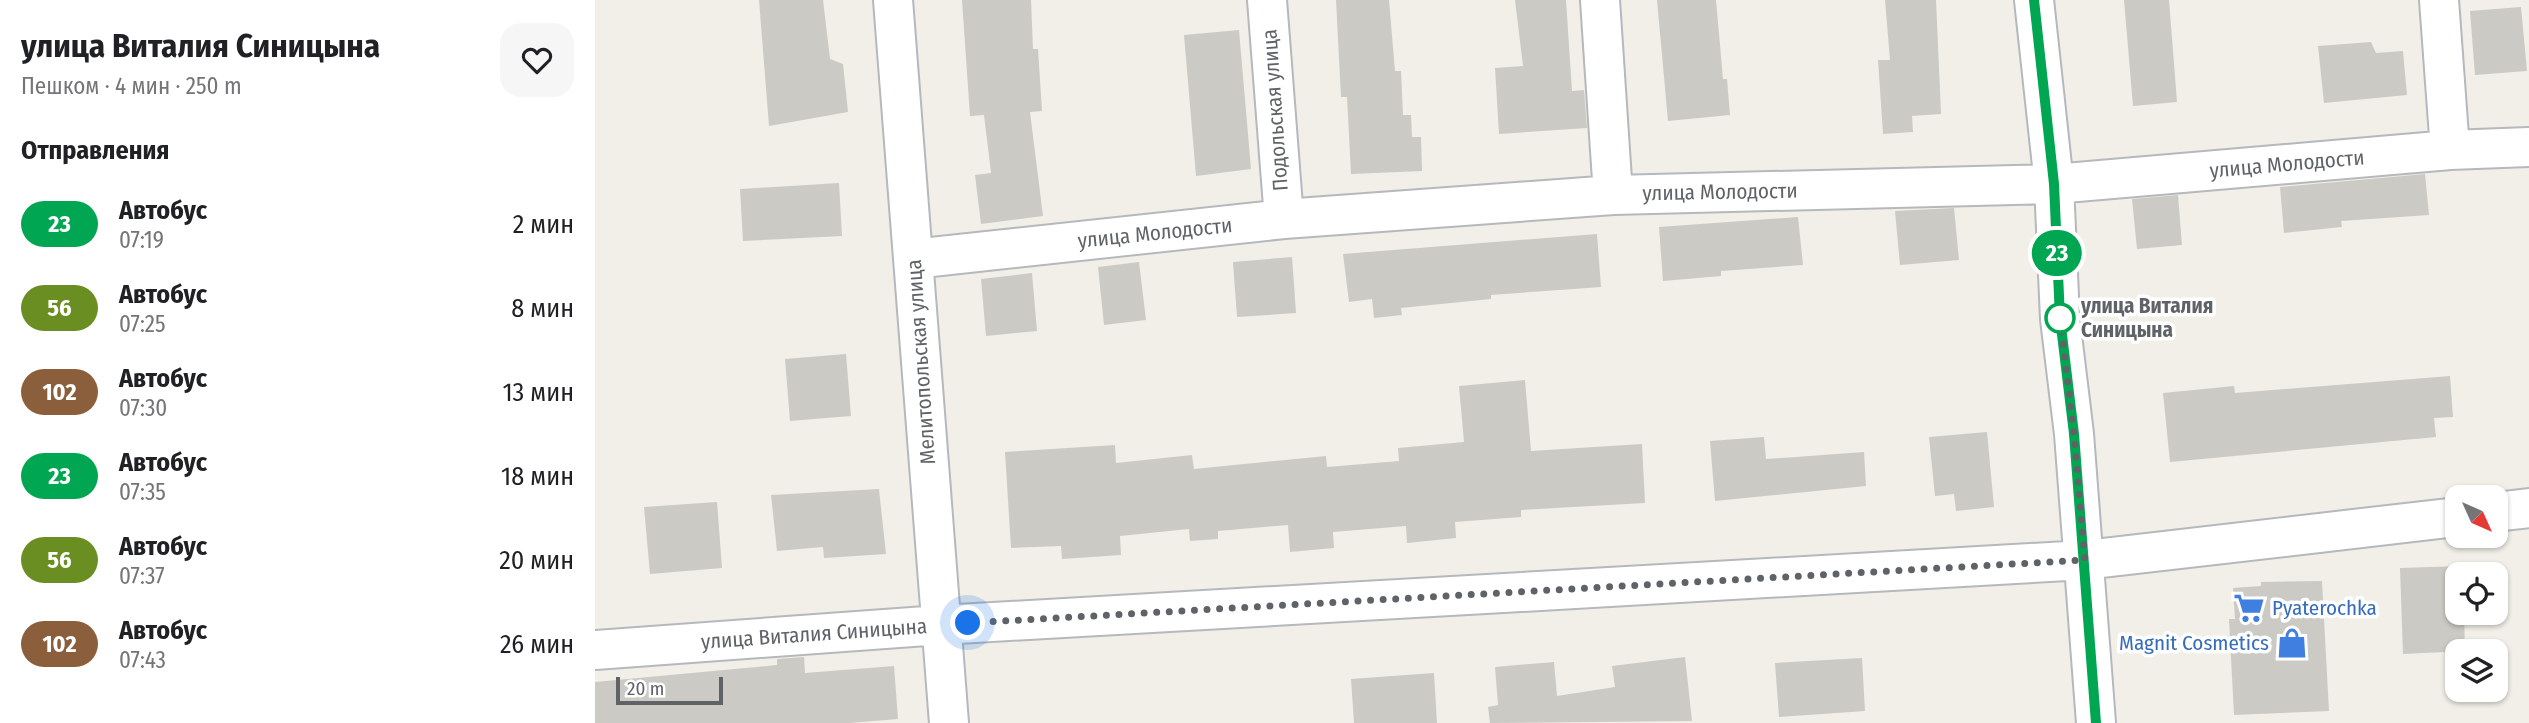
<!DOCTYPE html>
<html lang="ru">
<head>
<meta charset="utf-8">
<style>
	:root { --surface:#fff; --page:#f6f6f6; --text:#202124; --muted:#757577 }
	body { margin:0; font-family:"Fira Sans Condensed",sans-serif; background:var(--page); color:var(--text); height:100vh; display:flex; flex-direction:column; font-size:26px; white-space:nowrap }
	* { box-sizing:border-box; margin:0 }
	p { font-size:23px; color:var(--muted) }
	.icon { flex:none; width:38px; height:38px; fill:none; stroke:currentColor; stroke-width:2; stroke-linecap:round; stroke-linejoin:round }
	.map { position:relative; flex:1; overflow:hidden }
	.panel { display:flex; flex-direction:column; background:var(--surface); width:595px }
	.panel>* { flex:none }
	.badge { padding:0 14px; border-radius:23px; font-size:24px; line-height:46px }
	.needle { width:46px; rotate:135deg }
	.fabs { position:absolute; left:1850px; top:485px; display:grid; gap:14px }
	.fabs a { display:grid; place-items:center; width:63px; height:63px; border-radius:14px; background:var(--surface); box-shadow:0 2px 5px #0004; font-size:35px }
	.scale { position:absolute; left:21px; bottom:18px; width:107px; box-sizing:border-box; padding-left:7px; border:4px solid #5f6368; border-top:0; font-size:19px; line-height:24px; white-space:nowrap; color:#5f6368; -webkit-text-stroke:5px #fff; paint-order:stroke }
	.you { position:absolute; width:35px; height:35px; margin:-18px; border:5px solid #fff; border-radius:50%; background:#1a73e8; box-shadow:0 0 0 10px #1a73e833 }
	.map>.badge { position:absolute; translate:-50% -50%; box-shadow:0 0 0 4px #fff }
	h2 { padding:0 21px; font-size:26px; line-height:63px }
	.round { display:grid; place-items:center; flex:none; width:74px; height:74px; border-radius:21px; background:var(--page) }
	.headline { display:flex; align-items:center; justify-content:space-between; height:119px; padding:0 21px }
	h1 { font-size:33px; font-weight:700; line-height:52px }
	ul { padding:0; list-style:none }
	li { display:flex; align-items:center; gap:21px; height:84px; padding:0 21px }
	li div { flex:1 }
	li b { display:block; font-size:26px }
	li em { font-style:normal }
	li .badge { min-width:77px; font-weight:700; text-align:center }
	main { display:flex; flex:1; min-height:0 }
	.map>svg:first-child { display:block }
	.building { fill:#cccac5 }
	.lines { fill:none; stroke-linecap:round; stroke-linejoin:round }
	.minor-casing { stroke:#b5b8bc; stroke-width:42 }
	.minor { stroke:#fff; stroke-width:38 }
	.line-casing { stroke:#fff; stroke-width:16 }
	.line { stroke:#00a651; stroke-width:10 }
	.walk { stroke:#5f6368; stroke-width:7; stroke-dasharray:0 12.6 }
	.stop-dot { fill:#fff; stroke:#00a651; stroke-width:3.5 }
	.labels { text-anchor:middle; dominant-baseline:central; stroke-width:7; stroke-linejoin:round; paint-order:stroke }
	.street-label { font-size:21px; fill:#5f6368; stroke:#fff }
	.stop-label { font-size:21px; font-weight:bold; fill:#5f6368; stroke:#fff; text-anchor:start }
	.shop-label { font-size:21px; fill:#366cbe; stroke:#fff; text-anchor:start }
</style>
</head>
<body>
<main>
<section class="panel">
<div class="headline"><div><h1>улица Виталия Синицына</h1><p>Пешком · 4 мин · 250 m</p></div><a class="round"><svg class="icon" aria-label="heart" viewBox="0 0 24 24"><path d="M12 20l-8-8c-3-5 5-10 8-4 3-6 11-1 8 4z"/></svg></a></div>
<h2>Отправления</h2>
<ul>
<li><span class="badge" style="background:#00a651;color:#fff">23</span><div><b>Автобус</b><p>07:19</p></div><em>2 мин</em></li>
<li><span class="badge" style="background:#6b8e23;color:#fff">56</span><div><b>Автобус</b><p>07:25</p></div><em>8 мин</em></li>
<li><span class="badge" style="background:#8b5e3c;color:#fff">102</span><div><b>Автобус</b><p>07:30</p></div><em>13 мин</em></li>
<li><span class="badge" style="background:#00a651;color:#fff">23</span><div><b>Автобус</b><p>07:35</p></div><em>18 мин</em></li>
<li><span class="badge" style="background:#6b8e23;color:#fff">56</span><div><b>Автобус</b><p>07:37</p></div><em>20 мин</em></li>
<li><span class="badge" style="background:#8b5e3c;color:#fff">102</span><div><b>Автобус</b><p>07:43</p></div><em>26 мин</em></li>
</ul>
</section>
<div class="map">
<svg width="1934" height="723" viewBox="0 0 1934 723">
	<rect width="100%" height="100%" fill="#f1efe8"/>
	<path class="building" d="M164,0H228L235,59L248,64L253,112L174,126Z
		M367,0H436L438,49H443L447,111L435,112L448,216L386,224L380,175L396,173L389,115L375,116Z
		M741,0H794L800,71H806L808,115H816L817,137H826L827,171L756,174L752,97H746Z
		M920,0H971L977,91L989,90L992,128L904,134L900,68L928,66Z
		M1062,0H1121L1128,79H1132L1135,115L1073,121Z
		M1290,0H1341L1346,114L1317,116L1318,132L1288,134L1283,60H1295Z
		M1529,0H1574L1582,102L1538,106Z
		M1926,7L1932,71L1880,75L1875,11Z
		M644,30L656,169L601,176L589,35Z
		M1776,42L1781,53L1808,51L1812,95L1729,103L1723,46Z
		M1830,174L1834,215L1746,221L1747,227L1689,233L1685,187Z
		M244,183L247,236L148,241L145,189Z
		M1583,195L1587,245L1542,249L1537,199Z
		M1359,208L1364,260L1305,265L1300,211Z
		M1203,217L1208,265L1126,271V276L1068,281L1064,227Z
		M1002,234L1006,287L896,295V299L806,308L807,315L779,318L777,299L754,302L748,254Z
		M697,257L701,313L642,317L638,262Z
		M544,262L551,320L509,325L503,267Z
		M437,273L442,331L391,336L386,279Z
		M251,354L256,416L195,421L190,359Z
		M1855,376L1858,417L1839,418L1841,437L1575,462L1568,393L1639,386L1640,393Z
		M930,380L936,451L1047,444L1050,503L926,510V517L860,522L861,538L812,543L811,526L738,532L739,548L695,552L693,525L623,531V539L595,541L594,529L525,536L526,555L467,559L466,546L416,548L410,452L520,445L521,463L597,455L599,469L731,456L732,467L804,461L803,448L869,442L864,386Z
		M1392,432L1399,507L1361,511L1359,494L1340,496L1334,437Z
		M1169,437L1171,459L1269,452L1271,486L1120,501L1115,441Z
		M284,489L291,554L229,558L228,547L182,551L176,495Z
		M122,502L127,568L55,574L49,507Z
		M1867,566V574H1862V612H1869L1870,651L1808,654L1805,568Z
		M1727,581L1734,711L1639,715L1634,619H1640L1638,588L1666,586V582Z
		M209,657L210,673L299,666L303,719L255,723H0V682L182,665V659Z
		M1090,657L1097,721L895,723L893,707L903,705L900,667L959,662L962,696L1020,687L1017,666Z
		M1267,658L1270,711L1184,717L1180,663Z
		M839,673L842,723H759L756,679Z"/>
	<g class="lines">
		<g class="minor-casing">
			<path id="minor" d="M298,0L354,723
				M672,0L689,219
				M1005,0L1018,195
				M1439,0L1459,184L1465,319L1479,434L1501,723
				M1844,0L1855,150
				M318,259L689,219L1018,195L1459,184L1855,150L1934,147
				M1900,512L1934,508
				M0,650L345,625L1490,560L1862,517"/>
		</g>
		<use href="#minor" class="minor"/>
	</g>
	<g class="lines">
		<g class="line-casing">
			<path id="line" d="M1439,0L1459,184L1465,318L1479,434L1501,723"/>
		</g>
		<use href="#line" class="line"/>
		<path class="walk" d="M373,623L1490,560L1479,434L1465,318"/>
	</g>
	<defs>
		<g id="supermarket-bare" transform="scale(2.415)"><path d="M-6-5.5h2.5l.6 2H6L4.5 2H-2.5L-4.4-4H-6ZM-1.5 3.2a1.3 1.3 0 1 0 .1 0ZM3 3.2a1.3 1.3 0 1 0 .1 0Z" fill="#3f7fe0" stroke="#fff" stroke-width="2.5" paint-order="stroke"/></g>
		<g id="shop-bare" transform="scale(2.415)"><path d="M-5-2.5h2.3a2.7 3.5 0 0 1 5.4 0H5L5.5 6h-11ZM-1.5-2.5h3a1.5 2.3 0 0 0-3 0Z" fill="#3f7fe0" stroke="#fff" stroke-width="2.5" paint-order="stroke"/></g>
	</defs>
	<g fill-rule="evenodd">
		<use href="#supermarket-bare" x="1654" y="608"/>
		<use href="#shop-bare" x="1697" y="643"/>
	</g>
	<circle class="stop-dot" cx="1465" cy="318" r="14"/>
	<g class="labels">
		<g class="street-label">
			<text transform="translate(680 110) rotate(-94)">Подольская улица</text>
			<text transform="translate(1692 164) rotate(-5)">улица Молодости</text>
			<text transform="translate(1125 192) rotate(-1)">улица Молодости</text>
			<text transform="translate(560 233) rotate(-6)">улица Молодости</text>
			<text transform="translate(326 362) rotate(-94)">Мелитопольская улица</text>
			<text transform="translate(219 634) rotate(-4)">улица Виталия Синицына</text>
		</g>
		<g class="stop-label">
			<text x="1486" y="306">улица Виталия<tspan x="1486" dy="24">Синицына</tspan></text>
		</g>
		<g class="shop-label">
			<text x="1677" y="608">Pyaterochka</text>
			<text x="1674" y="643" text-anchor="end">Magnit Cosmetics</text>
		</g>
	</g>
</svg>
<div class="fabs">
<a><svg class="needle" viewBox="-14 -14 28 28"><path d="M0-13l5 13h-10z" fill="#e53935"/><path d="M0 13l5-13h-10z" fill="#757577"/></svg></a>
<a><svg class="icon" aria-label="locate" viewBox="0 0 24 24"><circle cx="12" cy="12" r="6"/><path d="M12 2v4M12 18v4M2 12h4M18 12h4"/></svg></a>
<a><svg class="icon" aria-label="layers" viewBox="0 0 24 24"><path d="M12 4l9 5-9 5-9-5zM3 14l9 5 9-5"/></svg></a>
</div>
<div class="scale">20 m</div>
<div class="you" style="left:373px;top:623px"></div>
<b class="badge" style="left:1462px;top:253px;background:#00a651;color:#fff">23</b>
</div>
</main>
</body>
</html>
